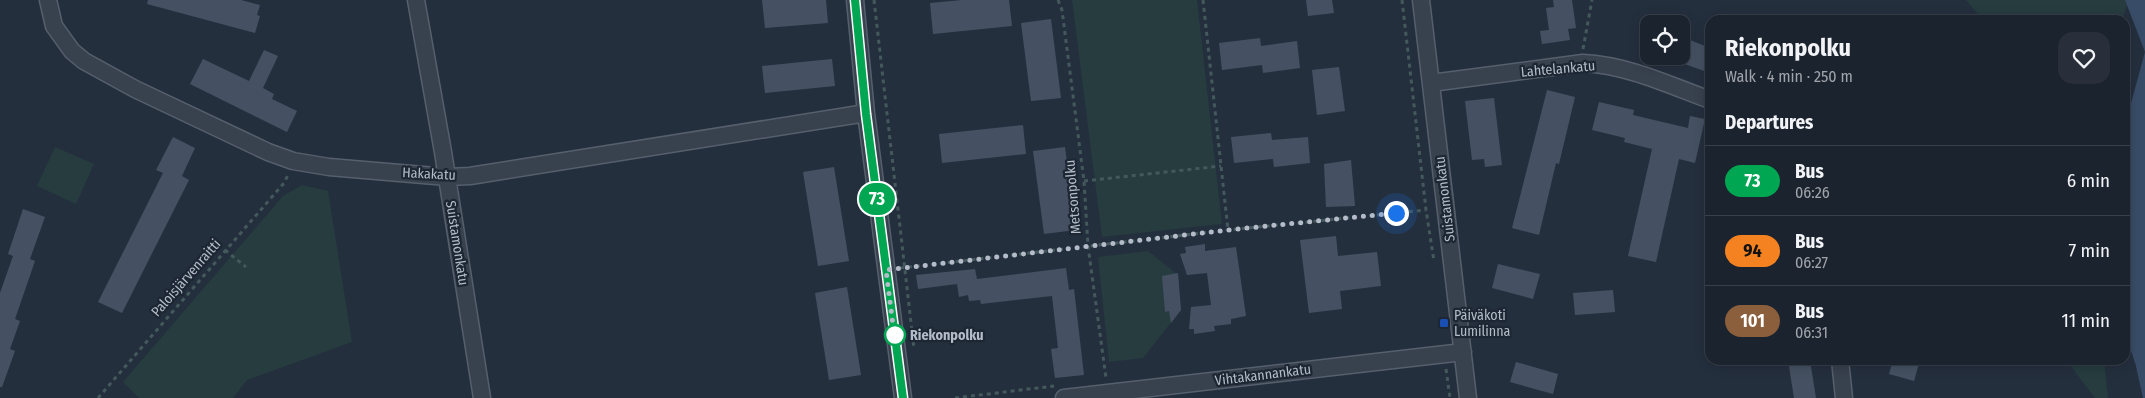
<!DOCTYPE html>
<html lang="en">
<head>
<meta charset="utf-8">
<style>
	:root { --surface:#1b232e; --page:#282f3a; --text:#f1f3f6; --muted:#a0a4aa; --line:#39404a }
	body { margin:0; font-family:"Fira Sans Condensed",sans-serif; background:var(--page); color:var(--text); height:100vh; display:flex; flex-direction:column; font-size:19px; white-space:nowrap }
	* { box-sizing:border-box; margin:0 }
	p { font-size:16px; color:var(--muted) }
	.icon { flex:none; width:28px; height:28px; fill:none; stroke:currentColor; stroke-width:2; stroke-linecap:round; stroke-linejoin:round }
	.map { position:relative; flex:1; overflow:hidden }
	.drawer { position:absolute; left:1705px; top:15px; width:425px; height:350px; display:flex; flex-direction:column; background:var(--surface); border-radius:15px; box-shadow:0 2px 12px #0003,0 0 0 1px var(--line) }
	.drawer>* { flex:none }
	.badge { padding:0 10px; border-radius:16px; font-size:18px; line-height:32px }
	.controls { position:absolute; left:1640px; top:15px; display:grid; gap:10px }
	.controls a { display:grid; place-items:center; width:50px; height:50px; border-radius:10px; background:var(--surface); box-shadow:0 2px 12px #0003,0 0 0 1px var(--line); font-size:25px }
	.you { position:absolute; width:25px; height:25px; margin:-12px; border:4px solid #fff; border-radius:50%; background:#1a73e8; box-shadow:0 0 0 8px #1a73e833 }
	.map>.badge { position:absolute; translate:-50% -50%; box-shadow:0 0 0 2px #fff }
	h2 { padding:0 20px; font-size:19px; line-height:45px }
	.round { display:grid; place-items:center; flex:none; width:52px; height:52px; border-radius:15px; background:var(--page) }
	.headline { display:flex; align-items:center; justify-content:space-between; height:85px; padding:0 20px }
	h1 { font-size:24px; font-weight:700; line-height:38px }
	ul { padding:0; list-style:none }
	li { display:flex; align-items:center; gap:15px; height:70px; padding:0 20px; border-top:1px solid var(--line) }
	li div { flex:1 }
	li b { display:block; font-size:19px }
	li em { font-style:normal }
	li .badge { min-width:55px; font-weight:700; text-align:center }
	.map>svg:first-child { display:block }
	.green { fill:#263c3f }
	.water { fill:#394c67 }
	.building { fill:#455162 }
	.lines { fill:none; stroke-linecap:round; stroke-linejoin:round }
	.street-casing { stroke:#565f6c; stroke-width:19 }
	.path { stroke:#44595c; stroke-width:3; stroke-dasharray:4 4; stroke-linecap:butt }
	.street { stroke:#38414e; stroke-width:16 }
	.line-casing { stroke:#fff; stroke-width:11 }
	.line { stroke:#00a651; stroke-width:8 }
	.walk { stroke:#b4bcc9; stroke-width:5; stroke-dasharray:0 9 }
	.transit-dot { fill:#1a4fb4; stroke:#1d2633; stroke-width:2 }
	.stop-dot { fill:#fff; stroke:#00a651; stroke-width:2.5 }
	.labels { text-anchor:middle; dominant-baseline:central; stroke-width:4.5; stroke-linejoin:round; paint-order:stroke }
	.street-label { font-size:14px; fill:#b4bcc9; stroke:#1d2633 }
	.poi-label { font-size:14px; fill:#b4bcc9; stroke:#1d2633; text-anchor:start }
	.stop-label { font-size:14px; font-weight:bold; fill:#b4bcc9; stroke:#1d2633; text-anchor:start }
</style>
</head>
<body>
<div class="map">
<svg width="2145" height="398" viewBox="0 0 2145 398">
	<rect width="100%" height="100%" fill="#242f3e"/>
	<path class="green" d="M1072,0H1197L1222,224L1102,237Z
		M1966,0H2125L2127,5L2122,20H1983Z
		M55,147L94,164L76,204L37,186Z
		M302,185L328,191L352,342L247,380L233,398H139L123,382L283,196Z
		M1148,251L1178,275L1181,310L1143,358L1109,362L1098,257Z
		M2066,360H2104L2108,398H2095Z"/>
	<path class="water" d="M2125,0H2145V398H2143L2136,366L2125,332V125L2145,52Z"/>
	<path class="building" d="M148,0H241L260,5L257,15L260,16L255,33L147,4Z
		M762,0H826L828,23L765,28Z
		M962,0H1009L1012,26L933,34L930,3Z
		M1306,0H1332L1334,13L1308,16Z
		M1553,0H1572L1576,28L1568,29L1570,40L1542,44L1540,31L1549,30L1546,8L1554,7Z
		M1051,19L1061,98L1031,101L1021,23Z
		M1260,38L1261,46L1297,41L1300,68L1263,73L1262,65L1222,70L1219,43Z
		M1685,38L1710,48V73L1676,61L1678,56H1681V48Z
		M264,50L278,56L263,88L274,94L272,99L297,111L287,132L190,84L203,59L249,81Z
		M832,59L835,86L765,93L762,66Z
		M1339,67L1345,111L1317,115L1312,70Z
		M1547,90L1575,97L1559,164L1556,163L1539,235L1512,228Z
		M1494,98L1502,165L1485,167L1484,159L1472,160L1465,101Z
		M1599,102L1634,110L1633,115L1688,128L1690,116L1705,119L1695,163L1679,159L1656,262L1628,256L1652,149L1624,142L1625,138L1592,130Z
		M1023,125L1026,154L942,163L939,134Z
		M1271,133L1272,140L1308,137L1310,163L1274,167L1273,159L1234,163L1231,137Z
		M173,137L195,148L182,176L189,180L122,313L98,302L163,173L156,170Z
		M1065,147L1076,230L1044,234L1033,151Z
		M1351,160L1355,206L1326,207L1324,164Z
		M834,167L849,261L818,266L803,172Z
		M23,209L45,217L30,259L35,261L15,319L20,321L10,349L15,351L2,387H0V293L13,256L8,254Z
		M1336,236L1338,256L1377,252L1381,286L1340,291L1342,309L1309,313L1300,240Z
		M1205,244V251L1236,247L1246,316L1231,319V324L1214,326L1215,331L1194,334V329H1189L1191,307L1211,305L1207,273L1187,275L1180,254L1186,253L1185,247Z
		M1498,264L1540,274L1533,299L1492,288Z
		M1066,268L1069,290L1074,289L1084,375L1055,378L1051,349L1058,348L1052,296L981,304L980,300L969,301L968,295L959,297L957,284L918,289L916,275L975,269L977,279Z
		M1178,273L1181,310L1171,323L1169,311L1165,312L1162,276Z
		M847,287L861,375L829,380L815,293Z
		M1613,290L1615,312L1575,315L1573,293Z
		M1788,360H1810L1816,398H1794Z
		M1893,360H1920L1914,381L1889,374Z
		M1516,362L1558,374L1553,394L1510,382Z"/>
	<g class="lines">
		<g class="street-casing">
			<path id="street" d="M48,0L54,26L72,51L84,61L135,89L268,152L293,161L329,167L447,177L470,176L866,113
				M416,0L443,152L482,398
				M855,0L866,113L903,398
				M1421,0L1468,398
				M1431,83L1583,63C1627,65 1669,85 1710,100
				M1840,360L1844,398
				M1064,398L1463,352"/>
		</g>
		<path class="path" d="M874,0L914,349
			M1058,0L1062,10L1084,181L1088,246L1106,378
			M1203,0L1228,230
			M1402,0L1426,210L1434,261
			M1583,49L1592,0
			M1084,181L1221,166
			M225,250L246,267
			M900,268L1228,230L1426,210
			M1446,369L1450,398
			M98,398L284,183L288,175
			M955,398L1054,386"/>
		<use href="#street" class="street"/>
	</g>
	<g class="lines">
		<g class="line-casing">
			<path id="line" d="M855,0L866,114L903,398"/>
		</g>
		<use href="#line" class="line"/>
		<path class="walk" d="M895,335V341L886,270L1228,230L1396,213"/>
	</g>
	<rect class="transit-dot" x="1439" y="318" width="10" height="10" rx="2.5"/>
	<circle class="stop-dot" cx="895" cy="335" r="10"/>
	<g class="labels">
		<g class="street-label">
			<text transform="translate(1558 69) rotate(-5)">Lahtelankatu</text>
			<text transform="translate(429 174) rotate(3)">Hakakatu</text>
			<text transform="translate(1073 197) rotate(-95)">Metsonpolku</text>
			<text transform="translate(1445 199) rotate(-97)">Suistamonkatu</text>
			<text transform="translate(457 243) rotate(81)">Suistamonkatu</text>
			<text transform="translate(186 278) rotate(-49)">Paloisjärvenraitti</text>
			<text transform="translate(1263 375) rotate(-7)">Vihtakannankatu</text>
		</g>
		<g class="poi-label">
			<text x="1454" y="315">Päiväkoti<tspan x="1454" dy="16">Lumilinna</tspan></text>
		</g>
		<g class="stop-label">
			<text x="910" y="335">Riekonpolku</text>
		</g>
	</g>
</svg>
<div class="controls">
<a><svg class="icon" aria-label="locate" viewBox="0 0 24 24"><circle cx="12" cy="12" r="6"/><path d="M12 2v4M12 18v4M2 12h4M18 12h4"/></svg></a>
</div>
<div class="you" style="left:1396px;top:213px"></div>
<b class="badge" style="left:877px;top:199px;background:#00a651;color:#fff">73</b>
<section class="drawer">
<div class="headline"><div><h1>Riekonpolku</h1><p>Walk · 4 min · 250 m</p></div><a class="round"><svg class="icon" aria-label="heart" viewBox="0 0 24 24"><path d="M12 20l-8-8c-3-5 5-10 8-4 3-6 11-1 8 4z"/></svg></a></div>
<h2>Departures</h2>
<ul>
<li><span class="badge" style="background:#00a651;color:#fff">73</span><div><b>Bus</b><p>06:26</p></div><em>6 min</em></li>
<li><span class="badge" style="background:#f58220;color:#111">94</span><div><b>Bus</b><p>06:27</p></div><em>7 min</em></li>
<li><span class="badge" style="background:#8b5e3c;color:#fff">101</span><div><b>Bus</b><p>06:31</p></div><em>11 min</em></li>
</ul>
</section>
</div>
</body>
</html>
